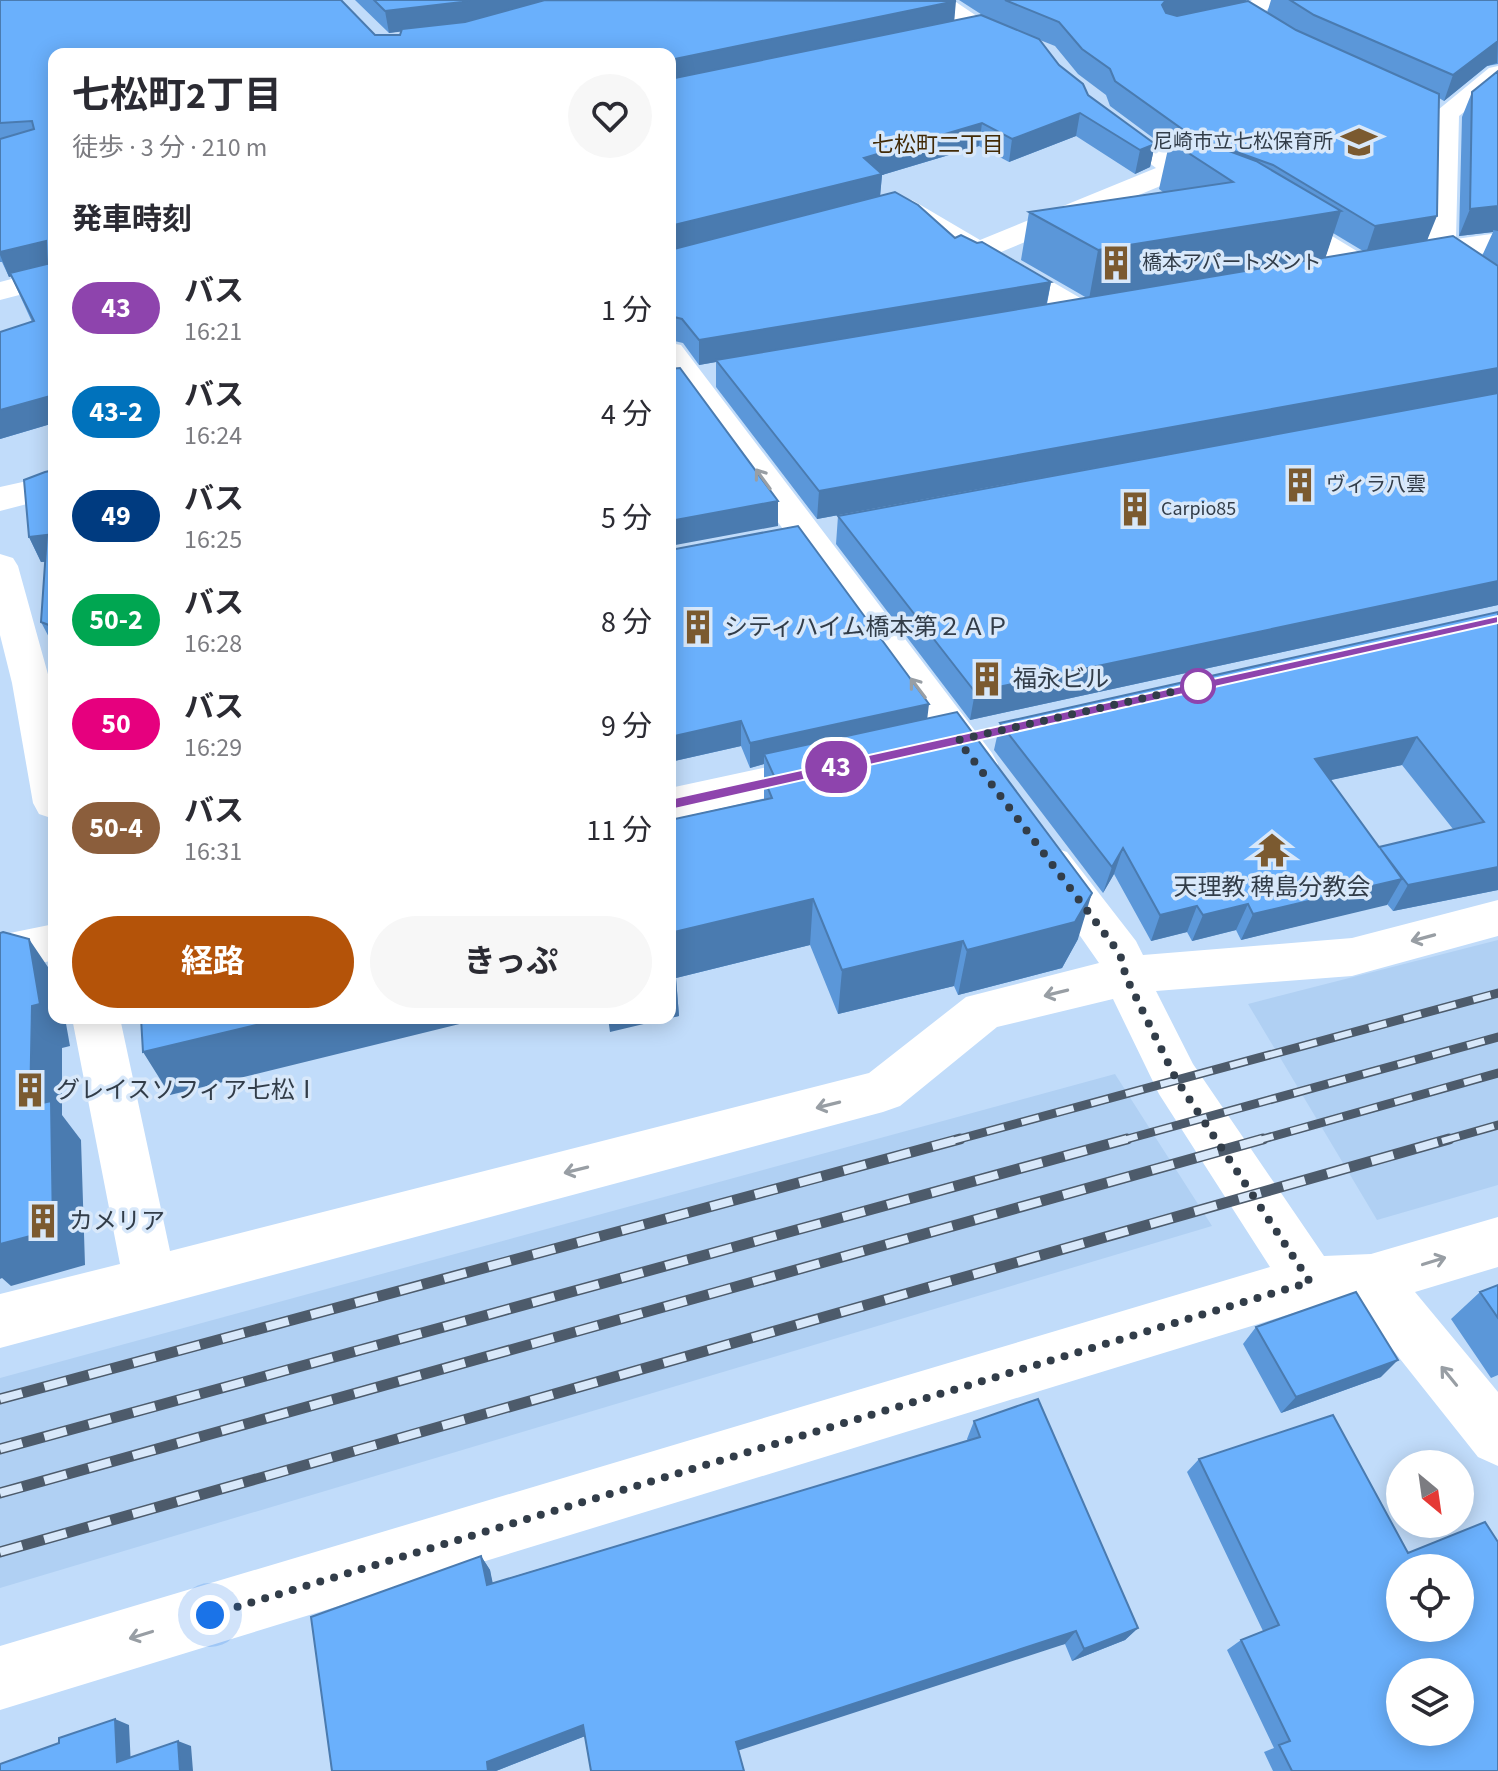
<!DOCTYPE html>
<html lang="ja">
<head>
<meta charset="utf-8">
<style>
	:root { --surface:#fff; --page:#f7f7f7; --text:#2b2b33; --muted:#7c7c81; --accent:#b45309 }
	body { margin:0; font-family:"Source Sans 3","Noto Sans JP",sans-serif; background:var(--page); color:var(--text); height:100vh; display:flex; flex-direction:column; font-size:30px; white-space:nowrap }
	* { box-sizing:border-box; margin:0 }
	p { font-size:26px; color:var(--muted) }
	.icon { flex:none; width:44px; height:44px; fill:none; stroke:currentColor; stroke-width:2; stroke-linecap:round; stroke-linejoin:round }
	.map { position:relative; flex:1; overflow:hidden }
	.drawer { position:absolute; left:48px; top:48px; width:628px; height:976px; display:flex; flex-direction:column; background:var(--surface); border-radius:16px; box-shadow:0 4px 20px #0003 }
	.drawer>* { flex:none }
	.badge { padding:0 16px; border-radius:26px; font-size:28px; line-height:52px }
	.needle { width:52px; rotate:151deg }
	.buttons { position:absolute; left:1386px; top:1450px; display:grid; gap:16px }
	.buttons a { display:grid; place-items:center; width:88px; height:88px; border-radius:50%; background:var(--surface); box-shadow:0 4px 20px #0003; font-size:40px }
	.you { position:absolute; width:40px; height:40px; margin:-20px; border:6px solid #fff; border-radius:50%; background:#1a73e8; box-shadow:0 0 0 12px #1a73e833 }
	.map>.badge { position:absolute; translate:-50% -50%; box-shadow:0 0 0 4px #fff }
	h2 { padding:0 24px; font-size:30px; line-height:72px }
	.round { display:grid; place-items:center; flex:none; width:84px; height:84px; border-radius:42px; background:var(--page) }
	.summary { display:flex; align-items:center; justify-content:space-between; height:136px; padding:0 24px }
	h1 { font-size:38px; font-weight:700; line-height:60px }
	.action { display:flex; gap:16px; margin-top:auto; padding:16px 24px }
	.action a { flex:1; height:92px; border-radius:48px; background:var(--accent); color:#fff; font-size:32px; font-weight:700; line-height:92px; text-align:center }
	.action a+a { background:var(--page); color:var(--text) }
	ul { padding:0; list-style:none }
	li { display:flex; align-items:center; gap:24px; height:104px; padding:0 24px }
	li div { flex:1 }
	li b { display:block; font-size:30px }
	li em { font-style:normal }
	li .badge { min-width:88px; font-weight:700; text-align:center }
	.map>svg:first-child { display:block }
	.built { fill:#b0d0f3 }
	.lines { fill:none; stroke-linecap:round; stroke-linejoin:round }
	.minor { fill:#fff; fill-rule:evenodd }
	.rail-far1-casing { stroke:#4d5b6b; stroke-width:9 }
	.rail-casing { stroke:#4d5b6b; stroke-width:11 }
	.rail-far1 { stroke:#d8e8fa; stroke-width:6; stroke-dasharray:18; stroke-linecap:butt }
	.rail { stroke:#d8e8fa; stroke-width:8; stroke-dasharray:23; stroke-linecap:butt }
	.wall { fill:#5b97d9; fill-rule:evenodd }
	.shaded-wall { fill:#4a7bb0 }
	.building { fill:#6ab0fc; stroke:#4a7bb0; stroke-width:2; fill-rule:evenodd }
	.oneway { stroke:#989ea4 }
	.line { fill:#8e44ad; stroke:#fff; stroke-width:2 }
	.walk { stroke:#323d49; stroke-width:8; stroke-dasharray:0 14.4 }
	.stop-dot { fill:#fff; stroke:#8e44ad; stroke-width:4 }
	.labels { text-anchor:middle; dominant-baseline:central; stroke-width:7; stroke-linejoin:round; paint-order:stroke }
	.far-poi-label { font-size:20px; fill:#323d49; stroke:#d8e8fa; text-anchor:start }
	.far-neighbourhood-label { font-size:22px; fill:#422a06; stroke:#d8e8fa }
	.poi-label { font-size:24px; fill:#323d49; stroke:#d8e8fa; text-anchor:start }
</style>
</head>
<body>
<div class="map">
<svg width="1498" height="1771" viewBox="0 0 1498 1771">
	<rect width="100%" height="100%" fill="#c1dcfa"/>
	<path class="built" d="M1498,940V1185L1377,1220L1248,1004Z
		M1115,1074L1212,1226L0,1588V1378Z"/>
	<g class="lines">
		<path class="minor" d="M926,0H953L993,27L989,32C971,36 947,45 930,41L926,36L930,31L960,24Z
			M1252,0H1278L1262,14L1295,35L1299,40L1295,45H1279L1238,19L1235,14Z
			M1498,66V85L1459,116L1456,239L1498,233V251L1474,255L1498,271V293L1488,290L1443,260L1410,266L1400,263L1396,257L1400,251L1431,245L1428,239L1433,114L1489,68Z
			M1106,111L1115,114L1184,164L1227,181L1231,187L1227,193H1207L1175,180L1001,252L1094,306L1098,312L1094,318L1083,321L1072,318L892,212L888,206L892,200L902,198L912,200L980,240L1156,168L1097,124L1093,119L1097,114Z
			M1279,208L1289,210L1370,259L1375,265L1370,271L1360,274L1350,271L1269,222L1265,216L1269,210Z
			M54,268V286L0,300V282Z
			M670,343L681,345L992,753L998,764L992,775L977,779L962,775L670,374Z
			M54,475V497L0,511V487Z
			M0,554L13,558L18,566L54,696V819L39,814L33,803L12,683L0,635Z
			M824,755L839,759L845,770L839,781L670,820V788Z
			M1052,847L1067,852L1136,941L1143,955L1352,938L1498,900V936L1352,976L1156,991L1193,1064L1324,1256L1371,1254L1498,1217V1267L1415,1292L1498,1392V1466L1478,1457L1358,1306L1310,1308L0,1710V1646L1270,1267L1159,1094L1113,999L997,1027L900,1106L883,1112L0,1348V1294L120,1264L72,1018H120L170,1251L869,1073L966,997L1099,963L1030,864L1037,852Z
			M54,924V960L0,973V935Z"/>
		<g class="rail-far1-casing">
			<path id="rail-far1" d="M952,1141L1498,993
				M1120,1141L1498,1037
				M1256,1141L1498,1073
				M1442,1141L1498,1125"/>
		</g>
		<g class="rail-casing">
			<path id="rail" d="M0,1399L960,1139
				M0,1449L1127,1139
				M0,1493L1263,1139
				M0,1552L1449,1139"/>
		</g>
		<use href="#rail-far1" class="rail-far1"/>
		<use href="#rail" class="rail"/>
	</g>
	<path class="wall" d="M0,0L375,35H400L401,31L389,33L355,0H955L954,21L987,18L959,0H1247L1244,2L1267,13L1271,0H1498V64L1487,66L1444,101L1439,98L1427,241L1482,256L1493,232L1459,236L1462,117L1472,92L1498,71V605L970,720L836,544L838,516L1466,399L817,519L716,387V362L699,365L683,343L670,340V54H54V423L0,439V332L32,322L11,276L9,277L2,262H0ZM1040,40L1055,46L1078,74L1106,95L1110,106L1168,149L1159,189L1163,192L1029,212L1021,260L1087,298L1047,304L1051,282L955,238L880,196L882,175L979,146L1009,162L1076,136L1135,174L1150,167L1155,144L1088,95L1059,65ZM1333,233L1363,251L1325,258Z
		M54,470V647L41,622L45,562H41L29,537Z
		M670,550L927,718L1078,939L1062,968L958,995L954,986L838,1014L810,945L676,978L679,1016L670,1018V820L764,799V764L750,768L741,746L670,762Z
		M1498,612V890L1393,911L1387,904L1241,940L1236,930L1192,941L1187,932L1151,941L1114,874L1103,893L994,750L1000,723ZM1402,765L1453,829L1379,847L1330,780Z
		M1498,1285V1375L1491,1378L1451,1319L1480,1292Z
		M1256,1327L1381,1377L1281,1413L1243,1344Z
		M974,1421L1138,1628L1125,1640L1072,1661L1065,1644L585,1736L496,1771H332L481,1556L490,1570L492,1583L968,1441L967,1439Z
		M1199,1459L1498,1771H1273L1264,1752L1274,1748L1227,1650L1241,1640L1263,1631L1187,1472Z"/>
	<path class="shaded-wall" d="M470,0H550L465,24L389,33L385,11Z
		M1166,0H1247L1237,6L1162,23V5Z
		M956,1L954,23L670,83V60Z
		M1498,41L1497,63L1487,66L1444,101L1453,75Z
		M1080,113L1076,136L1009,162L1012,139Z
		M982,123L979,146L882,175L880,197L670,251V226L864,158Z
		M1155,144L1150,167L1135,174L1140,150Z
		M1498,206V231L1493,230V232L1459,236L1470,209Z
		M1341,211L1325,259L1089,299L1098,250Z
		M1437,216L1426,243L1366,253L1375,226Z
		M46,241L54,266L9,277L0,255V252Z
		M1051,282L1046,306L716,360V362L699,365V340Z
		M1498,368V393L817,519L819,491Z
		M54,395V423L0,439V410Z
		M778,501V526L670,546V521Z
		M47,535L54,561L41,562L29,537Z
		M1498,581V605L970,720L975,692Z
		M929,704L926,729L764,754V764L750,768V743Z
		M741,721V746L670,762V737Z
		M1417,737L1402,765L1303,786L1315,759Z
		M1123,848L1114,874L1103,893L1112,867Z
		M1498,867V890L1393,911L1408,885Z
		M1402,879L1387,905L1241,940L1253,914Z
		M1092,893L1078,939L1062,968L958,995L967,950Z
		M813,899L810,945L676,978L679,1016L670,1018V933Z
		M1248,904L1236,930L1192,941L1203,915Z
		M1197,906L1187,932L1151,941L1160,915Z
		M29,939L54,976V1018H65L70,1046L62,1048V1115L81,1140L85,1265L11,1286L2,1278L0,1279V1244L30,1106Z
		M963,941L954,986L838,1014L842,970Z
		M285,1018H484L170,1095L143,1052Z
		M608,1018H669L610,1032Z
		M1398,1360L1381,1377L1281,1413L1296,1397Z
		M481,1556L490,1570L496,1598L487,1585Z
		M1138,1628L1125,1640L1072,1661L1084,1649Z
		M1076,1631L1065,1644L737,1751L736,1742Z
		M115,1719L129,1725L131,1767L117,1762Z
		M583,1725L588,1735L496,1771H488L487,1762Z
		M178,1741L191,1746L193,1771H180Z"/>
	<path class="building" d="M0,0H341L375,35H400L402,29L465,22L545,0L956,1L670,60V54H54V395L0,410V332L34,321L10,273L47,264L46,241L0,252V139L34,129L32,121L0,123Z
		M374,0H470L462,2L385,11Z
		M1005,0H1166L1162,5L1166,13L1177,16L1248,1L1296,30L1439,94L1437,216L1375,226L1273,165L1192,136L1115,81L1110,69L1082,49L1059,22Z
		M1290,0H1498V41L1453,75L1314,15Z
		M981,15L1039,39L1059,65L1083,84L1088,95L1155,144L1140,150L1080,113L1012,139L982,123L864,158L882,174L670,226V79Z
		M1498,71V206L1470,209L1472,92Z
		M1186,135L1256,161L1341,211L1098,250L1029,212L1233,182L1170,141Z
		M895,192L918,205L955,238L961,235L977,243L982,242L1051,282L699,340L682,319L670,316V250Z
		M1453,236L1498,266V368L819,491L716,360Z
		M680,368L778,501L670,521V369Z
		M1498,393V581L975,692L838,516Z
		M54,470V627L41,622L47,535L29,537L24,480L45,472Z
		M798,526L929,704L750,743L741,721L670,737V550Z
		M1498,612V867L1408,885L1380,848L1402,879L1253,914L1248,904L1203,915L1197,906L1160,915L1123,848L1112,867L1000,723ZM1417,737L1484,822L1379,847L1315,759Z
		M957,712L1092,893L1075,922L967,950L963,941L842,970L813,899L670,933V820L772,798L765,781L775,778L764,754Z
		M3,932L29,939L40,1004L32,1006L30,1106L51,1101L53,1230L0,1244V933Z
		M670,953L676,971L670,972Z
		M141,1018H285L143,1052Z
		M1498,1285V1318L1480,1292Z
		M1356,1292L1398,1360L1296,1397L1256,1327Z
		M1038,1399L1138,1628L1084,1649L1076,1631L736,1742L744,1771H591L583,1725L487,1762L488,1771H332L311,1617L481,1556L487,1585L980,1437L974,1421Z
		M1333,1415L1408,1553L1485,1522L1498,1542V1771H1292L1279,1745L1290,1741L1241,1640L1279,1625L1199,1459ZM1400,1568H1460V1628H1400ZM1400,1672H1460V1732H1400Z
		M115,1719L117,1762L178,1741L180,1771H0V1764L59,1743V1738Z"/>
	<defs><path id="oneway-shaft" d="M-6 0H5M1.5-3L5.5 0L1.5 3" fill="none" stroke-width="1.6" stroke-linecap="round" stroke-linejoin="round" transform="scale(2)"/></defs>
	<g class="oneway">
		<use href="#oneway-shaft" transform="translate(763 479) rotate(-126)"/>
		<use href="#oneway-shaft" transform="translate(918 688) rotate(-127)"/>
		<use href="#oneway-shaft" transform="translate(1423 938) rotate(165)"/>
		<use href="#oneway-shaft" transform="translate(1056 993) rotate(166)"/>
		<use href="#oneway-shaft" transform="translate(828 1105) rotate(166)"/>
		<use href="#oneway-shaft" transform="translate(576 1170) rotate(166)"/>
		<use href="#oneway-shaft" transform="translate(1434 1261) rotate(-17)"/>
		<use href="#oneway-shaft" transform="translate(1449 1376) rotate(-129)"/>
		<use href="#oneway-shaft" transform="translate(141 1635) rotate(163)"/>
	</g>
	<path class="line" d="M1498,616V623L670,810L663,804L670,799Z"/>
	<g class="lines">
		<path class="walk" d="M210,1615L1310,1282L1176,1079L1126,977L1120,954L958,740L1198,686"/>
	</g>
	<defs>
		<g id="school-bare" transform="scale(2.76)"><path d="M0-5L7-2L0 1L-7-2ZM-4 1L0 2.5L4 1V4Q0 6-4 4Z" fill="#7b5a30" stroke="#d8e8fa" stroke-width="2.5" paint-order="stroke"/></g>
		<g id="building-bare" transform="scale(2.76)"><path d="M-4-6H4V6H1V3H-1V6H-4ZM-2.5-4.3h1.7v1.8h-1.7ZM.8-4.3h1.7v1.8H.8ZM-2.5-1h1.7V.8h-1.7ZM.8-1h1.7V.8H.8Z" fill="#7b5a30" stroke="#d8e8fa" stroke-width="2.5" paint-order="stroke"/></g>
		<g id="temple-bare" transform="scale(2.76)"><path d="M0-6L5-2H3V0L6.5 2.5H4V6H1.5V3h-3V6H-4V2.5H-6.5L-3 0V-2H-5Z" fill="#7b5a30" stroke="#d8e8fa" stroke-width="2.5" paint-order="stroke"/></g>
	</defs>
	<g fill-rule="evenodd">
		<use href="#school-bare" x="1359" y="142"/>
		<use href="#building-bare" x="1116" y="263"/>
		<use href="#building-bare" x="1300" y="485"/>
		<use href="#building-bare" x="1135" y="509"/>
		<use href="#building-bare" x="698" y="627"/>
		<use href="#building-bare" x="987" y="679"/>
		<use href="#temple-bare" x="1272" y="850"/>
		<use href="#building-bare" x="30" y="1090"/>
		<use href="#building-bare" x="43" y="1221"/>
	</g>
	<circle class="stop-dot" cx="1198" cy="686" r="16"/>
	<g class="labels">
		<g class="far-poi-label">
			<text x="1333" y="142" text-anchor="end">尼崎市立七松保育所</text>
			<text x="1142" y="263">橋本アパートメント</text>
			<text x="1326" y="485">ヴィラ八雲</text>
			<text x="1161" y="509">Carpio85</text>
		</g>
		<g class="far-neighbourhood-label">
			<text x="938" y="145">七松町二丁目</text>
		</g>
		<g class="poi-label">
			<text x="724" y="627">シティハイム橋本第２ＡＰ</text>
			<text x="1013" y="679">福永ビル</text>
			<text x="1272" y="887" text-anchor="middle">天理教 稗島分教会</text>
			<text x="56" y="1090">グレイスソフィア七松Ⅰ</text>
			<text x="69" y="1221">カメリア</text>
		</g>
	</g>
</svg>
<div class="buttons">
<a><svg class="needle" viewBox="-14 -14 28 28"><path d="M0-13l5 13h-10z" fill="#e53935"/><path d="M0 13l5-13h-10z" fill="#7c7c81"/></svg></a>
<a><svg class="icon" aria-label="locate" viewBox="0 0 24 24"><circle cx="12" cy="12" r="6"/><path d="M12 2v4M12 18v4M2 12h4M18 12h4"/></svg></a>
<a><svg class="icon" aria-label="layers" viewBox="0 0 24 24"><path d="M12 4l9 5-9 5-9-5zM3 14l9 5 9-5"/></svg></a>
</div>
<div class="you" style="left:210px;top:1615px"></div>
<b class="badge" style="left:836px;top:767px;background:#8e44ad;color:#fff">43</b>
<section class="drawer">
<div class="summary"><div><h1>七松町2丁目</h1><p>徒歩 · 3 分 · 210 m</p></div><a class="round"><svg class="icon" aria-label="heart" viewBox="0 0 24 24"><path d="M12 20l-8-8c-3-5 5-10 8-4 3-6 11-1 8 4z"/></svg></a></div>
<h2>発車時刻</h2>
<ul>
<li><span class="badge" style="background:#8e44ad;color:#fff">43</span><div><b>バス</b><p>16:21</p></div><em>1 分</em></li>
<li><span class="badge" style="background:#0072bc;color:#fff">43-2</span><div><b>バス</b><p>16:24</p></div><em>4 分</em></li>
<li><span class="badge" style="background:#003b80;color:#fff">49</span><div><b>バス</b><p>16:25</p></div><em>5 分</em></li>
<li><span class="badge" style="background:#00a651;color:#fff">50-2</span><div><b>バス</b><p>16:28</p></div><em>8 分</em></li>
<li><span class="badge" style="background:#e6007e;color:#fff">50</span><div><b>バス</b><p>16:29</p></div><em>9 分</em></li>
<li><span class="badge" style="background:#8b5e3c;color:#fff">50-4</span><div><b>バス</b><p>16:31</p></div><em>11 分</em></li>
</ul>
<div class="action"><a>経路</a><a>きっぷ</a></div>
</section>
</div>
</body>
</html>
